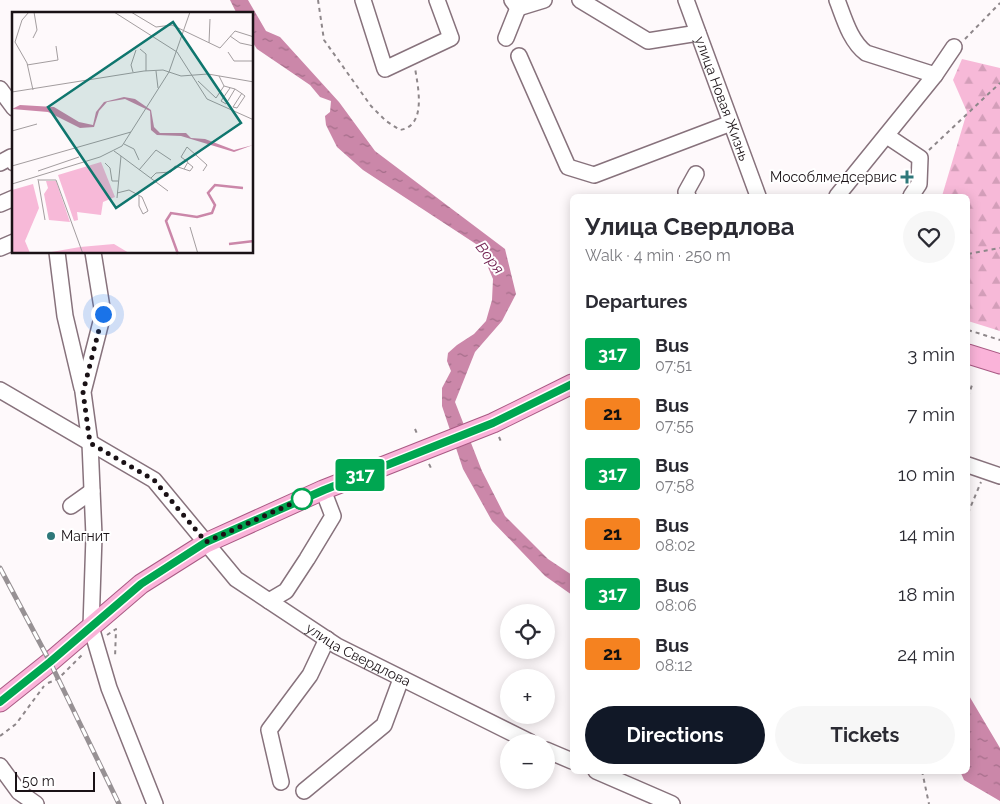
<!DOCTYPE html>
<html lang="en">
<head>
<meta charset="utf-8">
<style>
	:root { --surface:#fff; --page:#f7f7f7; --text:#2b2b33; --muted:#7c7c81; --accent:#111827 }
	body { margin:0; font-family:Raleway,sans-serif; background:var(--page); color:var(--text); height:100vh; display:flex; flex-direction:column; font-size:19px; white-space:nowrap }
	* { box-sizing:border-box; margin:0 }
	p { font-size:16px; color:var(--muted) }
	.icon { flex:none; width:28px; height:28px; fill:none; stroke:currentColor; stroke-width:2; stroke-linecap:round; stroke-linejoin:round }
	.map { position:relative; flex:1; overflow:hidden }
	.details { position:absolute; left:570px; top:194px; width:400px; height:580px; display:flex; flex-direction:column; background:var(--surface); border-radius:8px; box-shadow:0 2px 12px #0003 }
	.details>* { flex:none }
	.badge { padding:0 10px; border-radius:4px; font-size:18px; line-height:32px }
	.fabs { position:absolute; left:500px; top:604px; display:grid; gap:10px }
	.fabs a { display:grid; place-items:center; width:55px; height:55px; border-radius:50%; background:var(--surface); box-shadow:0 2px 12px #0003; font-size:25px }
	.scale { position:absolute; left:15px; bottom:12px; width:80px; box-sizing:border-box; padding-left:5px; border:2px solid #1a1216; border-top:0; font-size:14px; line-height:18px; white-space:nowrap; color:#1a1216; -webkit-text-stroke:4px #fff; paint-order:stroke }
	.you { position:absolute; width:25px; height:25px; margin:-12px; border:4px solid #fff; border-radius:50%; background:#1a73e8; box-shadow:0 0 0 8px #1a73e833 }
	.map>.badge { position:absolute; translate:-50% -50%; box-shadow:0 0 0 2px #fff }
	h2 { padding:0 15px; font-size:19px; line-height:45px }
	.round { display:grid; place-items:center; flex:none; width:52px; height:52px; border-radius:26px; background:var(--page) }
	.headline { display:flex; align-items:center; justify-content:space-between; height:85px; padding:0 15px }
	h1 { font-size:24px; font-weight:700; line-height:38px }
	.cta { display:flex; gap:10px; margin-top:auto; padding:10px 15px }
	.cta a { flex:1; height:58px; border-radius:30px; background:var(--accent); color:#fff; font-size:20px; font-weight:700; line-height:58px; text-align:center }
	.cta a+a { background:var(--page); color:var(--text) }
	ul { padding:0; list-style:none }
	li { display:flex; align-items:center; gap:15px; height:60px; padding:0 15px }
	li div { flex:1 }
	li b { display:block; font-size:19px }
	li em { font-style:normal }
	li .badge { min-width:55px; font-weight:700; text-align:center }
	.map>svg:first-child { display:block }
	.forest { fill:url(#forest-firs) }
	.water { fill:url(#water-ripples) }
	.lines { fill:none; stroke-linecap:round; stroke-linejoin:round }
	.minor-casing { stroke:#87727c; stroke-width:18 }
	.major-casing { stroke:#a95a84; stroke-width:21 }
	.path { stroke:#8e878a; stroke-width:2; stroke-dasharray:4 4; stroke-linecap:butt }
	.minor { stroke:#fff; stroke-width:15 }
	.major { stroke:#fab3d9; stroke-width:19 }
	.rail-casing { stroke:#979194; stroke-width:5 }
	.rail { stroke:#fff; stroke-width:3; stroke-dasharray:9; stroke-linecap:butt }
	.line-casing { stroke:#fff; stroke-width:11 }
	.line { stroke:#00a651; stroke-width:8 }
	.walk { stroke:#1a1216; stroke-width:5; stroke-dasharray:0 9 }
	.poi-dot { fill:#2e787a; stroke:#fff; stroke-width:2 }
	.stop-dot { fill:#fff; stroke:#00a651; stroke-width:2.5 }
	.labels { text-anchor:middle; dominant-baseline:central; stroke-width:4; stroke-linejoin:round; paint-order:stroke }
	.street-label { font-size:14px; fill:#1a1216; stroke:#fff }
	.poi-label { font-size:14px; fill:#1a1216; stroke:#fff; text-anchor:end }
	.water-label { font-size:15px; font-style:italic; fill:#742453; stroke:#fff }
	.inset-river { fill:none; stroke:#cb87a9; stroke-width:2.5 }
	.inset-road { fill:none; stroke:#a39d9f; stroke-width:1 }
	.view { fill:#0f766e; fill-opacity:0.15; stroke:#0f766e; stroke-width:2.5 }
	.inset-edge { fill:none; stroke:#1a1216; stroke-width:2.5 }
</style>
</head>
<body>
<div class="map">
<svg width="1000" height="804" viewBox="0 0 1000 804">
	<defs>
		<pattern id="forest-firs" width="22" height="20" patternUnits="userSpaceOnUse" patternTransform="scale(1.25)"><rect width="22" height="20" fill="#f7b9d8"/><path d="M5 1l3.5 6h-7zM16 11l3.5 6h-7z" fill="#d39eb9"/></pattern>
		<pattern id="water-ripples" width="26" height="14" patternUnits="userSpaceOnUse" patternTransform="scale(1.25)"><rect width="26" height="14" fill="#cb87a9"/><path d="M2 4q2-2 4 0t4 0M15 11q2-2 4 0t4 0" fill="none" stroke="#a46d89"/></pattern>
	</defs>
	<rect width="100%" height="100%" fill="#fef9fb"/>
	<path class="forest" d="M962,59L1000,68V331L968,321V196H942L967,112L953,80Z"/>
	<path class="water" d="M230,0H248L266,31L280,37L339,102L375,151L505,249L516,294L502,321L475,352L455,402L482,471L505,516L548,559L572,575V595L545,576L492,521L463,469L442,406V388L451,371L447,361L448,353L457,345L474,334L486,321L492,300L493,279L479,246L363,170L337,147L326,125L325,116L330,112L331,101L320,97L310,85L257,49L253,43L252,14H237Z
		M968,694L1000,748V801L964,780L960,771H968Z"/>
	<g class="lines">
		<g class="minor-casing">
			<g id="minor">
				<path d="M363,0L385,69L451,38L437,0"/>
				<path d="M512,0L518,8L544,0"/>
				<path d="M580,0L648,41L698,33"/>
				<path id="s1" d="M686,0L758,196"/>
				<path d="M837,0C844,18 850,41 866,53L935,75"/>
				<path d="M506,38L518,8"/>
				<path d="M519,56L568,167L594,175L731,123"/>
				<path d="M0,89L14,108"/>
				<path d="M887,136L920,158L919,184L911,196"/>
				<path d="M0,163L11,157L14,163"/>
				<path d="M688,196L686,192L696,174"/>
				<path d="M837,196L935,75L954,47"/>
				<path d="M0,204L14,198"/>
				<path d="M0,248L14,242"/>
				<path d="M57,252L65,316L82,388"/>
				<path d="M93,252L103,314L83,392L90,443L94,536L91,627L109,688L155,804"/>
				<path id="s2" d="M0,390L154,480L236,579L337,646L530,742"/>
				<path d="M968,465L1000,476"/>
				<path d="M71,506L92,491"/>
				<path d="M269,601L286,591L307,559L333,516L323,490"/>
				<path d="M546,750L572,761"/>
				<path d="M0,766L19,792L36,804"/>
				<path d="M596,771L672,804"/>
				<path d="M281,782L269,730L310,675L327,639"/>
				<path d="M304,791L384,725L401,679"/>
			</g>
		</g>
		<g class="major-casing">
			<path id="major" d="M968,354L1000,364
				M0,702L50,662L141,584L206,543L323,490L493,423L572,384"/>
		</g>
		<path class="path" d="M318,0L324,40L371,106L386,121L400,130C427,126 418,87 415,68
			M965,39L1000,3
			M929,150L1000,83
			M968,254L1000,248
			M968,330L1000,340
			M968,397L972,385
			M415,429L418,436
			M499,437L502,444
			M429,464L432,470
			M968,513L981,482
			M107,635L116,629L115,658
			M48,683L58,679L84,653
			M0,736L16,724L44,686
			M922,771L929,804"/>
		<use href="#minor" class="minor"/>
		<use href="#major" class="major"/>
		<g class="rail-casing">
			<path id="rail" d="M0,568L50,662L119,804"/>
		</g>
		<use href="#rail" class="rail"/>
	</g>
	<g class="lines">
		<g class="line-casing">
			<path id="line" d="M0,702L50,662L141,584L206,542L324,490L493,423L572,384"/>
		</g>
		<use href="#line" class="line"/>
		<path class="walk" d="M103,314L83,392L90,443L154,480L206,542L302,499"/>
	</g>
	<g class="poi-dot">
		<path d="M904.5 169.5h5v5h5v5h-5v5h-5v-5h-5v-5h5z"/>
		<circle cx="51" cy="536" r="5"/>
	</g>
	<circle class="stop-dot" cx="302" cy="499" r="10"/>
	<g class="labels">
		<g class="street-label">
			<text stroke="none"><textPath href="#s1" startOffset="105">улица Новая Жизнь</textPath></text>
			<text stroke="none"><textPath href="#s2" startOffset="451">улица Свердлова</textPath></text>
		</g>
		<g class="poi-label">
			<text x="897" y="177">Мособлмедсервис</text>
			<text x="61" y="536" text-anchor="start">Магнит</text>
		</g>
		<g class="water-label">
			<text transform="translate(490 258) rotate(52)">Воря</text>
		</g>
	</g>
	<g transform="translate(12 12)">
		<rect width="241" height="241" fill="#fef9fb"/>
		<path d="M89,150L103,185L91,190L89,203L65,200L66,208L62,209L46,163ZM34,169H44L58,210L37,208L32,182L36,176ZM21,172L27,196L13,229L18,241H0V178ZM102,232L117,241L28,242L68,235Z" fill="#f7b9d8"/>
		<path d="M112,85L123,87L139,98L142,115L148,121H174L179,126L193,127L222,138L241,133L222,140L169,124L145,123L139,118L138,99L113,87L95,90L87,99L82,115L68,116L36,100L0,97L8,93L42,95L67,110L81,113L84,100L92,90Z" fill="#cb87a9"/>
		<path class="inset-river" d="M217,232L242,229M166,242L154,209L159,201L185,205L200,201L203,193L196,181L203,173L231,176"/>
		<path class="inset-road" d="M17,0L10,8L3,30L15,51L21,78M102,0L165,40L195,87L242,108M119,0L144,15L160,13L208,36L223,19L242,25M218,24L228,31L242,34M21,26L25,18L22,0M197,31L198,7M128,37L134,42V59M216,40L222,49H242M15,53L46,48L44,34M144,59L146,76M121,60L119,53L124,38M207,64L212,74L223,77L229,81L233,84L225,96L221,95L230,81M186,69L204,86L212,74M218,76L209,89L214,92L223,77M0,80L132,59L151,58L169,64L196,62L242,70M0,119L25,112M112,132L122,137L127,148M102,139L109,144L105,186M109,144L156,179M93,151L98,156L100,169H106M0,154L119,120M172,157L176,150L169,145L175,135L195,153L191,159M127,158L144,138L159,148M26,159L67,145M139,166L144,161L159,160L163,154L178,159L181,155L176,151M26,167L33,208M27,168H44L71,242M0,172L88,145L110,134L157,60L178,0M105,181L117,178L130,185L136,199L131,202L127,194V184M178,215L186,242"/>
		<path class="view" d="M161,10L229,111L104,196L36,95Z"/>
		<rect width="241" height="241" class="inset-edge"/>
	</g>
</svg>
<div class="fabs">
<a><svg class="icon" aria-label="locate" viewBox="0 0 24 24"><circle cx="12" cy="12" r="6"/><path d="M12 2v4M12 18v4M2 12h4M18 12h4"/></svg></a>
<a>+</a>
<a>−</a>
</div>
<div class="scale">50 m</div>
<div class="you" style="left:103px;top:314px"></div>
<b class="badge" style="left:360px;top:475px;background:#00a651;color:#fff">317</b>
<section class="details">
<div class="headline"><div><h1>Улица Свердлова</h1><p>Walk · 4 min · 250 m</p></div><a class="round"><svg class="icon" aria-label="heart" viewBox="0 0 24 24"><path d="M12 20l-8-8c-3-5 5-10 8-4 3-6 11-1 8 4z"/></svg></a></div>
<h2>Departures</h2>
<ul>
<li><span class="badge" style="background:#00a651;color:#fff">317</span><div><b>Bus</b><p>07:51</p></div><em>3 min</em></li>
<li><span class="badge" style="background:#f58220;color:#111">21</span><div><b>Bus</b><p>07:55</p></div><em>7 min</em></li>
<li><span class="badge" style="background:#00a651;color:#fff">317</span><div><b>Bus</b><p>07:58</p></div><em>10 min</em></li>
<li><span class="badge" style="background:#f58220;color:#111">21</span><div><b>Bus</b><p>08:02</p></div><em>14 min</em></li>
<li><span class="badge" style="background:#00a651;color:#fff">317</span><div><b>Bus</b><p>08:06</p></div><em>18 min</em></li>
<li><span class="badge" style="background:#f58220;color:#111">21</span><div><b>Bus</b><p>08:12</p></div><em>24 min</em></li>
</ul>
<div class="cta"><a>Directions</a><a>Tickets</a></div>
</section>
</div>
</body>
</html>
